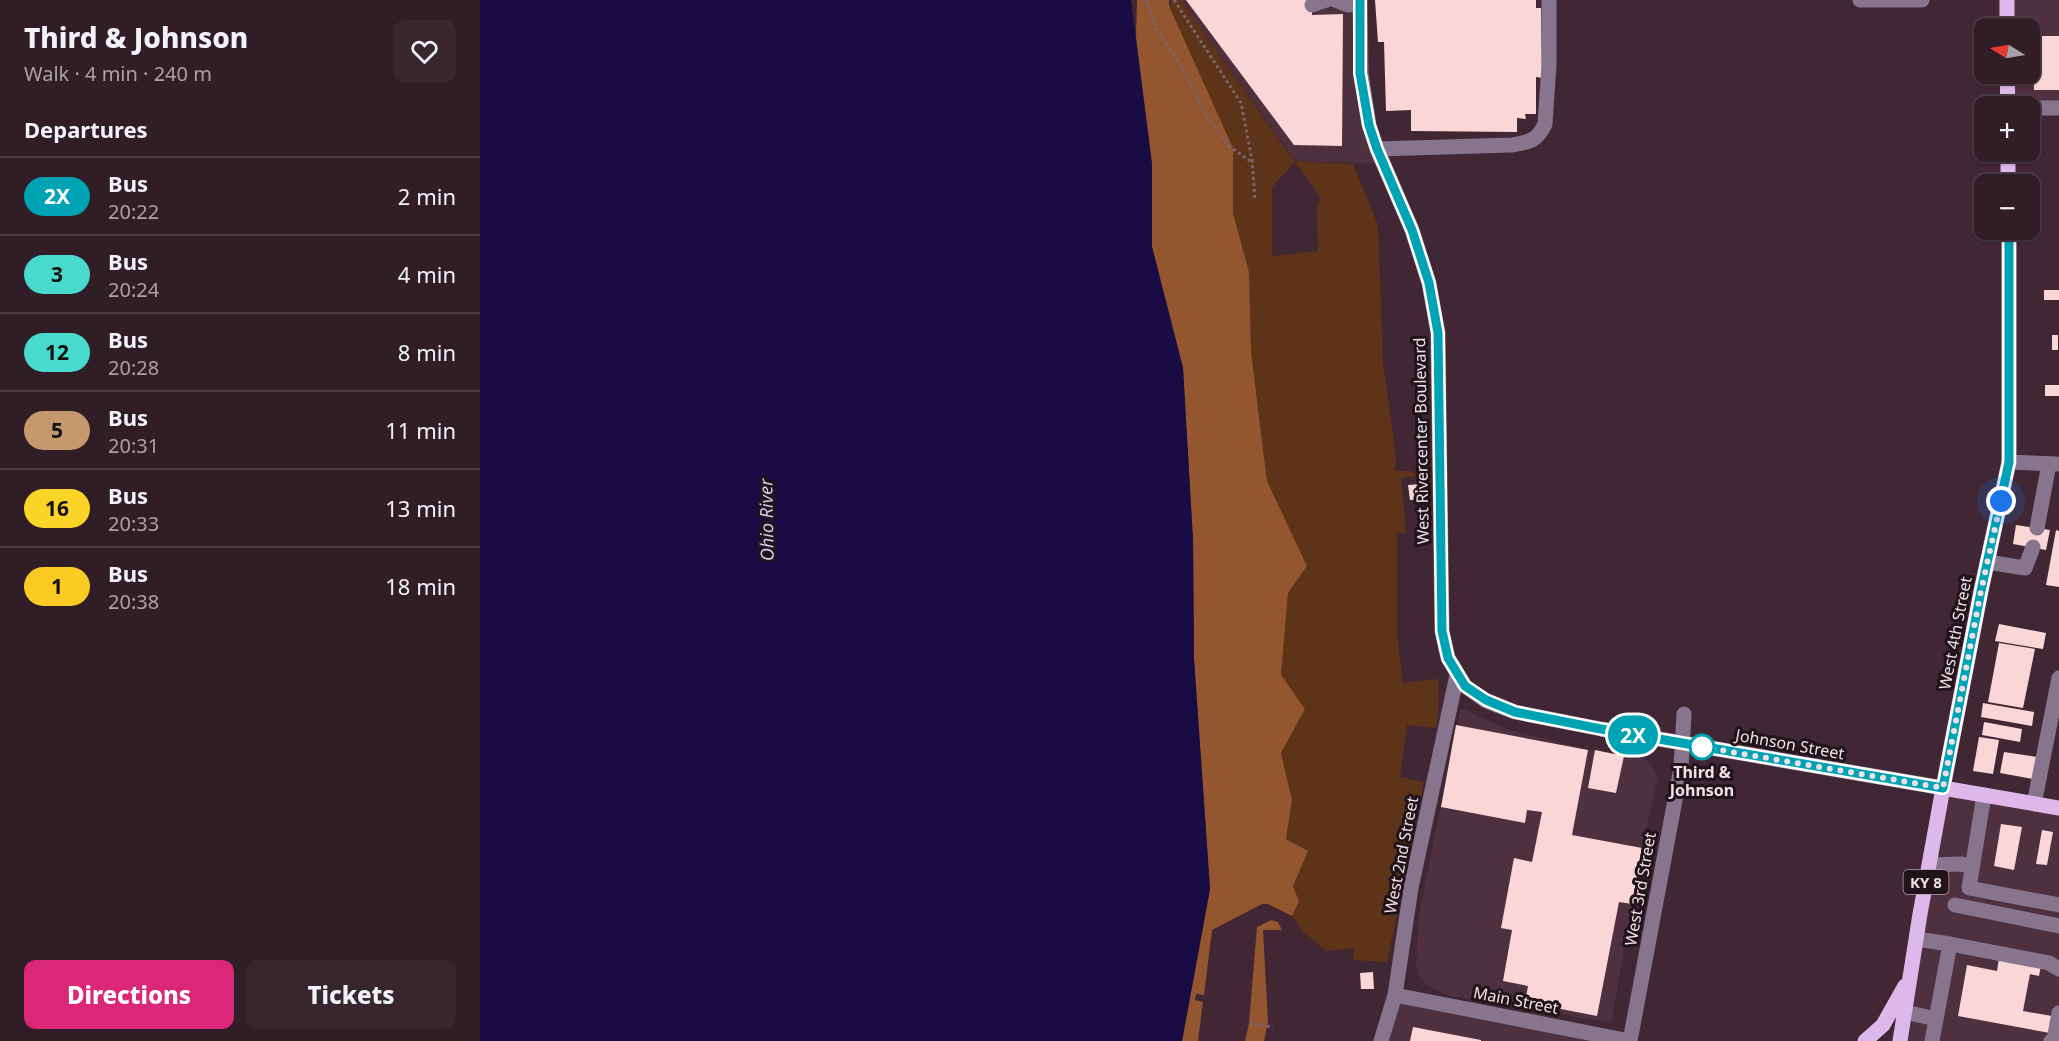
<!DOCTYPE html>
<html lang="en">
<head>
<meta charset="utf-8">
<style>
	:root { --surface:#301d26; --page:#38262e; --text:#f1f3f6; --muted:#a8a2a7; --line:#4b3b43; --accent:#db2777 }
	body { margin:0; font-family:"Noto Sans",sans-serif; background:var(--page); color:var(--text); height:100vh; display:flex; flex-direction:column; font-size:22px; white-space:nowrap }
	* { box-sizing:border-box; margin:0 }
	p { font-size:20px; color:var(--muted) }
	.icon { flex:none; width:33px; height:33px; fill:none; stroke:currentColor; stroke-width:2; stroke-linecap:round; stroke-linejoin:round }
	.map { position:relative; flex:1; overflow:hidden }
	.sheet { display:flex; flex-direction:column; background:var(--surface); width:480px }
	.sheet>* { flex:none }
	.badge { padding:0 12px; border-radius:20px; font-size:21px; line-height:39px }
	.needle { width:39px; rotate:281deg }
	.fabs { position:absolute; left:1494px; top:18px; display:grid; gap:12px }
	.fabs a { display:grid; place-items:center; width:66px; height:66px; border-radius:12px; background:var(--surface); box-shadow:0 2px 4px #0004,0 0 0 2px var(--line); font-size:30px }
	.you { position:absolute; width:30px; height:30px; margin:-15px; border:4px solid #fff; border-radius:50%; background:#1a73e8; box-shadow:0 0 0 9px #1a73e833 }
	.map>.badge { position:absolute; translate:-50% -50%; box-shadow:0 0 0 3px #fff }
	h2 { padding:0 24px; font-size:22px; line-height:54px }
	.round { display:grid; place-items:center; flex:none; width:63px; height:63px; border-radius:12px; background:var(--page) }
	.overview { display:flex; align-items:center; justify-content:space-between; height:102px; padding:0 24px }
	h1 { font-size:28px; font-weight:800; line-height:45px }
	.cta { display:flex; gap:12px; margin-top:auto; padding:12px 24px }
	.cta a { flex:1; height:69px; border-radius:12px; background:var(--accent); color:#fff; font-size:24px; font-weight:800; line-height:69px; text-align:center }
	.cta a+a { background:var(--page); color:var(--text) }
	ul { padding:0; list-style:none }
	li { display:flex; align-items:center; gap:18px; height:78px; padding:0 24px; border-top:2px solid var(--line) }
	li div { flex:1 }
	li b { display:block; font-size:22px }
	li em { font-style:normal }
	li .badge { min-width:66px; font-weight:700; text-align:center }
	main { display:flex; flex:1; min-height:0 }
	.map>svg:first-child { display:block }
	.built { fill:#4f303f }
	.green { fill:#5e3418; fill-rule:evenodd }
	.forest { fill:#93562f }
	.water { fill:#190c44 }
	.building { fill:#fad7d6 }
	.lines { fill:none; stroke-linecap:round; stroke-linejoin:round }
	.path { stroke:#7a646e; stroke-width:3; stroke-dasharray:3 3; stroke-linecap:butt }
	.minor { stroke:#87748d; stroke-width:15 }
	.major { stroke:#deb7eb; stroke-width:15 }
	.line-casing { stroke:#fff; stroke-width:14 }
	.line { stroke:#00a3b4; stroke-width:9 }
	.walk { stroke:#f0dfe6; stroke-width:6; stroke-dasharray:0 10.8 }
	.stop-dot { fill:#fff; stroke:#00a3b4; stroke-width:3 }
	.labels { text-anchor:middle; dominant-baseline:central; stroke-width:6; stroke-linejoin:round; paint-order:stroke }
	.shield { fill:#20141a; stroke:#b2a2a9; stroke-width:1.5 }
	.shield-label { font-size:15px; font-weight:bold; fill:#f0dfe6 }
	.street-label { font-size:16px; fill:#f0dfe6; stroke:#20141a }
	.stop-label { font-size:16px; font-weight:bold; fill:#f0dfe6; stroke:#20141a }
	.water-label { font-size:18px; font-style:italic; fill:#cecdf2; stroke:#20141a }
</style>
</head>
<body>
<main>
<section class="sheet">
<div class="overview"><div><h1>Third &amp; Johnson</h1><p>Walk · 4 min · 240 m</p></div><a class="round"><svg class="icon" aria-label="heart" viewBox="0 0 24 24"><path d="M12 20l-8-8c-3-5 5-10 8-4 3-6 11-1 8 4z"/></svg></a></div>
<h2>Departures</h2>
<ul>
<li><span class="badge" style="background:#00a3b4;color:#fff">2X</span><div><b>Bus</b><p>20:22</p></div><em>2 min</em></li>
<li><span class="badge" style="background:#47dacd;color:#111">3</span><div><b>Bus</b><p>20:24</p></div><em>4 min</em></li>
<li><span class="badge" style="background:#47dacd;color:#111">12</span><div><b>Bus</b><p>20:28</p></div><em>8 min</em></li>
<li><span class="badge" style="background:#c5986d;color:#111">5</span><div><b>Bus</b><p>20:31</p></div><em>11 min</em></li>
<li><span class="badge" style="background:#fad527;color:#111">16</span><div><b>Bus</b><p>20:33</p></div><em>13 min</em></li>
<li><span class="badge" style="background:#fccb23;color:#111">1</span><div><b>Bus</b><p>20:38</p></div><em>18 min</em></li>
</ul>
<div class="cta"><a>Directions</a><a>Tickets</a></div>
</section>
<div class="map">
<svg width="1579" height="1041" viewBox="0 0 1579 1041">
	<rect width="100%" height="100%" fill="#402733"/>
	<path class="built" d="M701,0H880L881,73L904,164L815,161Z
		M1527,0H1579V114L1550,106H1528L1527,74H1550V28H1527Z
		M984,709L1026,729L1108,750L1160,757L1170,763L1178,776L1162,848L1131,1023L966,995L947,985L939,976L936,965L939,915L980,710Z
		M1463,788L1579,808V1041H1420Z
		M915,995L1150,1041H901Z"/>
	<path class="green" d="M691,0H701L814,161L873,164L898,225L903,362L916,457L915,471H932L937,476L921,478L926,533H917V634L923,683L958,679L959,705L956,728L927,725L920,777L944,782L907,962L874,960V948L846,951L822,931L812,916L819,901L813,886L828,851L806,839L812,800L801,753L825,709L801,676L808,593L827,566L787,481L771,352L769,272L753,213V148L689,6ZM815,162L841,198L837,204L838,251L792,256V187Z"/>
	<path class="forest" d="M657,0H689V6L753,148V213L769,272L771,352L787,481L827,566L808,593L801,675L825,709L801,753L812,800L806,839L828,851L813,886L819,901L812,916L788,904H782L732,930L724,995L716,994L715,1000L723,1002L718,1041H702L730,889L714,659L713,541L703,368L672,247V164L656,38Z
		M791,920L798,922L802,930H783L788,1021L784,1041H765L769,1023L777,927Z"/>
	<path class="water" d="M0,0H651L672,164V247L703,368L713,541L714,659L730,889L702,1041H0Z"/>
	<path class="building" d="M706,0H832V15L863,14L862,146L814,145Z
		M895,0H1056V8H1061L1062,78L1056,77V114H1045L1046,119L1037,118V132L931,131V110L906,111L904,42H898Z
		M1553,36H1579V90H1554Z
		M1564,290H1579V300H1564Z
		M1572,335H1578V350H1572Z
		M1565,385H1579V396H1565Z
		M943,484L945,499L930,500L928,485Z
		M1536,525L1570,530L1566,550L1533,544Z
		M1576,530L1579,531V587L1566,585Z
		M1519,624L1566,633L1563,649L1515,641Z
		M1519,643L1555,649L1543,708L1508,702Z
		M1503,703L1554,712L1552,726L1501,717Z
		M1504,722L1542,729L1540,742L1502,735Z
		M976,725L1108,750L1092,835L1162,848L1152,904L1139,902L1117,1016L1045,1002L1048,986L1023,981L1032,930L1021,928L1034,858L1052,862L1062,812L1047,810L1045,823L961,807Z
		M1499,737L1519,740L1513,774L1493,771Z
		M1115,750L1144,756L1136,793L1108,788Z
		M1524,752L1557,757L1553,779L1520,773Z
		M1521,824L1542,827L1534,870L1514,866Z
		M1562,830L1573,832L1567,865L1556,864Z
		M1519,958L1561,965L1559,976L1550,974L1543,1011L1572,1016L1570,1033L1478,1016L1487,965L1517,971Z
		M893,972L894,989H881L880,973Z
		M933,1027L1001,1040V1041H930Z"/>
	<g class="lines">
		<path class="path" d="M666,0L676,28L702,67L726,115L749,146L773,163
			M694,0L761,103L772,160L775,199
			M769,1023L793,1027"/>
		<path class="minor" d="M855,0L868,5L880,4
			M880,0L881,73L889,125L897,149L932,230L949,283L958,333L962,631L968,658L985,686L1006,701L1035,712L1121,729L1463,788
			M1380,0H1442
			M832,5L847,0
			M1550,108H1579
			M897,149L1032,145C1050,142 1057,141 1065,124L1069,65V0
			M1529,462L1577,464
			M1557,528L1569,464
			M1507,562L1545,568L1553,547
			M1504,795L1489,888L1579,905
			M1554,804L1579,678
			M1449,865L1482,864L1492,867
			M1475,905L1579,926
			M1437,939L1470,944
			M915,995L1150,1041
			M1425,1012L1456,1019
			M901,1041L915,995L931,888L977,675
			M1150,1041L1201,768L1204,714
			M1452,1041L1470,944L1569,963L1579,969
			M1571,1041L1574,1040L1579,1013"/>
		<path class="major" d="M1527,0V28
			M1527,74L1528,106
			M1528,152V184
			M1463,788L1579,808
			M1385,1041L1403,1025L1425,986
			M1420,1041L1440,914L1463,788L1501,591L1529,462V230"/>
	</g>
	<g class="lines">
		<g class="line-casing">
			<path id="line" d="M880,0V73L889,125L897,149L932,230L949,283L958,333L962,631L968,658L985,686L1006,700L1035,712L1121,729L1463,788L1501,591L1529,462V230"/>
		</g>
		<use href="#line" class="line"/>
		<path class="walk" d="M1222,747L1463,788L1501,591L1521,501"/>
	</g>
	<circle class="stop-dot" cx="1222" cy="747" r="12"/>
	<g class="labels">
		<rect class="shield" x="1423.5" y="870" width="45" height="24" rx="4.5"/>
		<g class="shield-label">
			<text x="1446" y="882">KY 8</text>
		</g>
		<g class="street-label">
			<text transform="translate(941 441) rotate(-91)">West Rivercenter Boulevard</text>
			<text transform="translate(1475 633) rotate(-79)">West 4th Street</text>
			<text transform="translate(1310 744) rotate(10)">Johnson Street</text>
			<text transform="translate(921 855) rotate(-79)">West 2nd Street</text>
			<text transform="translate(1160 889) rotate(-80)">West 3rd Street</text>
			<text transform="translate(1036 1000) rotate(11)">Main Street</text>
		</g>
		<g class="stop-label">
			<text x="1222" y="772">Third &amp;<tspan x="1222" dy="18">Johnson</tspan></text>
		</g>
		<g class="water-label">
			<text transform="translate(286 520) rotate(-91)">Ohio River</text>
		</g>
	</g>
</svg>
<div class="fabs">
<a><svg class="needle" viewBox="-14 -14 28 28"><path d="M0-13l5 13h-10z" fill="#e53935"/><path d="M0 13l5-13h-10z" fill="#a8a2a7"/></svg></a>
<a>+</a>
<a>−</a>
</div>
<div class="you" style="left:1521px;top:501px"></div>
<b class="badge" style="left:1153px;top:735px;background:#00a3b4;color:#fff">2X</b>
</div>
</main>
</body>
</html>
